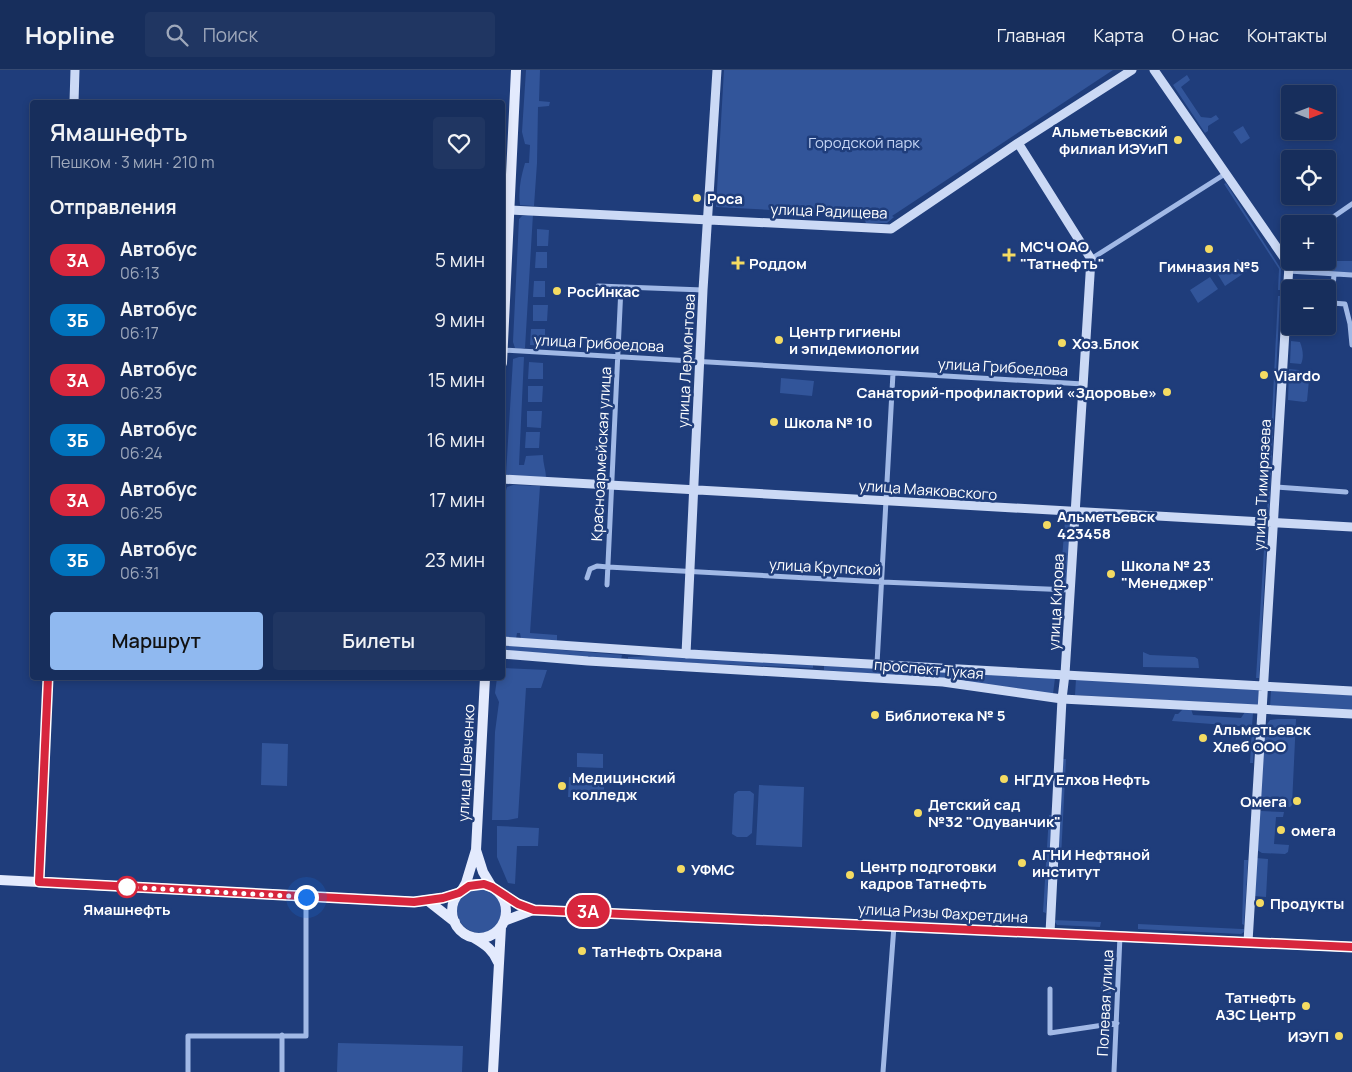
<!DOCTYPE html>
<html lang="ru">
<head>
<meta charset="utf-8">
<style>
	:root { --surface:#172e5c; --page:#203662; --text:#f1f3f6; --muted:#9ea8bb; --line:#364a72; --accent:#90b9f0 }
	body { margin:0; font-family:Manrope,sans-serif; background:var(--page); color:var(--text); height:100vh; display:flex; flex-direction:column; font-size:19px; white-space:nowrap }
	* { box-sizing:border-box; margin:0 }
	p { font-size:16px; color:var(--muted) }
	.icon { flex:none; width:28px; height:28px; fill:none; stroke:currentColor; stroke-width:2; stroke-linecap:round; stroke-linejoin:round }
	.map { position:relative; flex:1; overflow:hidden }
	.sheet { position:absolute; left:30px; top:30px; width:475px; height:580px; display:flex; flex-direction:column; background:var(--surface); border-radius:5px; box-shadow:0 2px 8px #0003,0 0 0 1px var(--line) }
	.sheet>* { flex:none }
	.badge { padding:0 10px; border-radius:16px; font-size:18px; line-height:32px }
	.needle { width:32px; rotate:90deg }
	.buttons { position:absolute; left:1281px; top:15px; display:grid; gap:10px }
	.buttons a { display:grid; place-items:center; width:55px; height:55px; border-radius:5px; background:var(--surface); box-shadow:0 2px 8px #0003,0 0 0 1px var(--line); font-size:25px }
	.you { position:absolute; width:25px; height:25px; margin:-12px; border:4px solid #fff; border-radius:50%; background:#1a73e8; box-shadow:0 0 0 8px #1a73e833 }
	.map>.badge { position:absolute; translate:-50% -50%; box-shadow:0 0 0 2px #fff }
	h2 { padding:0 20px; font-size:19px; line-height:45px }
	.round { display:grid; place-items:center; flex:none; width:52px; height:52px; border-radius:5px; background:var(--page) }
	.headline { display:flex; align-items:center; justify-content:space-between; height:85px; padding:0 20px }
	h1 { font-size:24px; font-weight:600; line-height:38px }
	.primary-button { display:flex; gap:10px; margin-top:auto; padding:10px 20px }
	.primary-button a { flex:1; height:58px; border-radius:5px; background:var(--accent); color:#111; font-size:20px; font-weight:600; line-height:58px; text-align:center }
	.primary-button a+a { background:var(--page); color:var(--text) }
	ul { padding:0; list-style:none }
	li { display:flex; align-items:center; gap:15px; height:60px; padding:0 20px }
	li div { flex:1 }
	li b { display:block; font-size:19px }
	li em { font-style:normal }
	li .badge { min-width:55px; font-weight:700; text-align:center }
	header { display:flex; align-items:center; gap:30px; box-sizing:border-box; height:70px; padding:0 25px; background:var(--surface); border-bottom:1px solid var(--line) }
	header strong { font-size:24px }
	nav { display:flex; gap:28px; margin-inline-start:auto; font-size:18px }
	.search { width:350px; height:45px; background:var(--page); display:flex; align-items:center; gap:12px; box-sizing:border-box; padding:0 18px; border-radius:5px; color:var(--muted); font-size:19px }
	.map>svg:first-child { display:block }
	.green { fill:#32559a }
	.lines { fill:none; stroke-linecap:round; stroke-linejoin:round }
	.street { stroke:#a1b9e6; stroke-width:5 }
	.secondary { stroke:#cbd9f5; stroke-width:9 }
	.primary { stroke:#e3eafd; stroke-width:10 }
	.line-casing { stroke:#fff; stroke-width:11 }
	.line { stroke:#d7263d; stroke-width:8 }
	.walk { stroke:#fff; stroke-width:5; stroke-dasharray:0 9 }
	.poi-dot { fill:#f4db62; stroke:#1f3d7b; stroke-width:2 }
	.stop-dot { fill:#fff; stroke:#d7263d; stroke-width:2.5 }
	.labels { text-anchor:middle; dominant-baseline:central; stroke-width:5; stroke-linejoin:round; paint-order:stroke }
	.poi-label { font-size:15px; font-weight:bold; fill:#fff; stroke:#1f3d7b; text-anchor:start }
	.park-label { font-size:15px; fill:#c5d5f5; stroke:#1f3d7b }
	.street-label { font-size:15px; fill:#fff; stroke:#1f3d7b }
	.stop-label { font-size:15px; font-weight:bold; fill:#fff; stroke:#1f3d7b }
</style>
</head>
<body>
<header>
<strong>Hopline</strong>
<div class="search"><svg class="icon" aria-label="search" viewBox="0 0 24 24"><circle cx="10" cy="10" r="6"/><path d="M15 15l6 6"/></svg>Поиск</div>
<nav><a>Главная</a><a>Карта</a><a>О нас</a><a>Контакты</a></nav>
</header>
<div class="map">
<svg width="1352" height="1002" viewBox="0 0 1352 1002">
	<rect width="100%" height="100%" fill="#1f3d7b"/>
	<path class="green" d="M526,0H540L539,31L550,32L549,36L538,37L537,93L534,136L520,135C518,120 521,107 525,93H529L530,75L525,74L522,62Z
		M724,0H1113L892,146L894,147L887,153H866L863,146H882L716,137Z
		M1187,5L1190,10L1181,17L1201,47L1211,48L1216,45L1219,49L1208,56V61L1205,63L1173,15Z
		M1243,56L1250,68L1241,74L1233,62Z
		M1226,113L1281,199L1280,220H1278L1279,199L1224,114Z
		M533,144L525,278L520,279L515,278L513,272L519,149L522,146Z
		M537,159L549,160L548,176H537Z
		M536,182H547V198H535Z
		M1238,189L1247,201L1225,216L1217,203Z
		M1298,191H1352V204L1297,201L1295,198H1299Z
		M1210,207L1218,219L1198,233L1190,220Z
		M534,211H545V227H533Z
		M1278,226H1280L1269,444L1267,443Z
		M533,235H548L547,251H533Z
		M531,259H545V276L530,275Z
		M1291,271L1300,272C1303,280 1304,287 1301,294L1290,293Z
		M519,287H524L519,395H524L526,386L543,385C543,394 546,400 546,408L509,406L506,404L513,289Z
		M529,292L543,293V309H528Z
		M1289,299L1299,300L1300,306L1302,309L1309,310L1307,331L1304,332L1288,330Z
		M781,308L814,311L812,326L780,323Z
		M528,316H543L542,332H528Z
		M527,341H542L541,358L527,357Z
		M526,362H540L539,378H525Z
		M513,415L540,416L530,563L557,565V571L521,569L520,563H517L516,569L503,567L504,427L507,417Z
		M1065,451L1072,452L1066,515L1060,514Z
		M1265,463H1267L1259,608H1256Z
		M502,575L622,585L621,590L503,580Z
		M1143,582L1150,585L1195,587L1198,589L1199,598L1143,597Z
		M673,585L813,593V598L628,590V587Z
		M824,594L1055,608L1053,624L946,610L824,600Z
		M503,598L547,600L541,618H526L518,748L508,750H492L495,662L499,632L495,623L497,608H502Z
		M1076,609L1259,620V635L1075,625Z
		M1271,621L1352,625V642L1270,637Z
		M1183,639H1191L1193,645L1241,648L1245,642L1253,643L1252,656L1255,657L1253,693H1250L1252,657L1172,651L1175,644H1178Z
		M1278,649H1296L1292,735L1290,737L1265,735L1259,732L1263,660L1270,650Z
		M262,673L288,674L287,716L261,715Z
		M577,683L603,684V698L577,697Z
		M1059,689H1066L1061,788H1054Z
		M569,707L604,709V729L568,727Z
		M759,715L804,717L802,777L756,775Z
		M738,721H750L754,724L752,763L747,767H737L732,764L734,724Z
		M1261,741L1284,742L1283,747H1276L1274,774L1289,775L1288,782L1285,784L1262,783L1257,780L1259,742Z
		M1049,745H1052L1046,843L1043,842Z
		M497,756L539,758L538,776H517L515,814L508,813L497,787Z
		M1256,788L1268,789L1266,827L1254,826Z
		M1244,790H1248L1244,855L1242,854Z
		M457 840a23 23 0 1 1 46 0a23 23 0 1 1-46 0Z
		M1053,850L1101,852L1100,857L1057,855Z
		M1138,854L1242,859H1244V862L1241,864L1138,859Z
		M1104,914L1111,920V937L1106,940L1101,937V916Z
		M338,973L463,976L462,1002H337Z"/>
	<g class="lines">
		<path class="street" d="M1323,154L1352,134
			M1280,182L1290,176
			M1091,189L1225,104
			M1289,201L1352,205
			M1334,204L1332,233L1345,234L1350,254L1352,275
			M598,216L703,220
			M503,280L1083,314
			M1276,417L1346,422
			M587,508L590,499L597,496L608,497L882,512L1070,520
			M607,515L621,217
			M877,594L893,303
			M1050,919V963L1117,953
			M282,965V1002
			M188,1002V966H306V827
			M883,1002L894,856
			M1114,1002L1120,866"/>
		<path class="secondary" d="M1154,0L1289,195L1248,872
			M74,32L75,0
			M1018,73L1091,189L1065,604L1062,629L1050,863
			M510,140L891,159L1018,73L1132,0
			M502,409L1352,457
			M502,571L690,584L1352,621
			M502,584L588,591L943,612L1062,629L1352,644
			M686,584L703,220L717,0
			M39,812L48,608"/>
		<path class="primary" d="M502,293L516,0
			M476,780L483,802L492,817
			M0,810L414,832L443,828L459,823
			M452 841a27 27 0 1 1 54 0a27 27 0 1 1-54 0Z
			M462,820L466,813L476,780L485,608
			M500,824L518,834L533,840L1352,877
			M427,830L455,852
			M504,851L533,840
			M474,868C486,875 493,880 498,892
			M493,1002L501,857"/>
	</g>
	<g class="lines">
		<g class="line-casing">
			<path id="line" d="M48,608L39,812L414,832L443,828L459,823L469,816L484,814L492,817L518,834L534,840L1352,877"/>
		</g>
		<use href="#line" class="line"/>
		<path class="walk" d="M127,817L306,827"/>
	</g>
	<g class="poi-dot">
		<circle cx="1178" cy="70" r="5"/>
		<circle cx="697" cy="128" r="5"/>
		<circle cx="1209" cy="179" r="5"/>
		<path d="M1006.5 177.5h5v5h5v5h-5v5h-5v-5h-5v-5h5z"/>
		<path d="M735.5 185.5h5v5h5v5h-5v5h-5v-5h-5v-5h5z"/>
		<circle cx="557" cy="221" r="5"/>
		<circle cx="779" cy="270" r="5"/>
		<circle cx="1062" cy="273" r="5"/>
		<circle cx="1264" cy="305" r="5"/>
		<circle cx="1167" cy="322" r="5"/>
		<circle cx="774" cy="352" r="5"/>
		<circle cx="1047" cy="455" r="5"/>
		<circle cx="1111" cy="504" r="5"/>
		<circle cx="875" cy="645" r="5"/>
		<circle cx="1203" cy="668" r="5"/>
		<circle cx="1004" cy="709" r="5"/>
		<circle cx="562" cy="716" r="5"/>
		<circle cx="1297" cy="731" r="5"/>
		<circle cx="918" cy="743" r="5"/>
		<circle cx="1281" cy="760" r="5"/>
		<circle cx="1022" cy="793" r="5"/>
		<circle cx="681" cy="799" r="5"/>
		<circle cx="850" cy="805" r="5"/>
		<circle cx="1260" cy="833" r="5"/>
		<circle cx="582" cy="881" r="5"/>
		<circle cx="1306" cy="936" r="5"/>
		<circle cx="1339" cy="966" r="5"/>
	</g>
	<circle class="stop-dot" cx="127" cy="817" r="10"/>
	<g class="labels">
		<g class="poi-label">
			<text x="1168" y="61" text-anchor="end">Альметьевский<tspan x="1168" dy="17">филиал ИЭУиП</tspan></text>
			<text x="707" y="128">Роса</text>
			<text x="1020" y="176">МСЧ ОАО<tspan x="1020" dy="17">"Татнефть"</tspan></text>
			<text x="749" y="193">Роддом</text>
			<text x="1209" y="196" text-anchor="middle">Гимназия №5</text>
			<text x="567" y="221">РосИнкас</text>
			<text x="789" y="261">Центр гигиены<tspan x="789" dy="17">и эпидемиологии</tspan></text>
			<text x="1072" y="273">Хоз.Блок</text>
			<text x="1274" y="305">Viardo</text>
			<text x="1157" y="322" text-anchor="end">Санаторий-профилакторий «Здоровье»</text>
			<text x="784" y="352">Школа № 10</text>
			<text x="1057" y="446">Альметьевск<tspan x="1057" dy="17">423458</tspan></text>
			<text x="1121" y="495">Школа № 23<tspan x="1121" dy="17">"Менеджер"</tspan></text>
			<text x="885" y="645">Библиотека № 5</text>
			<text x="1213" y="659">Альметьевск<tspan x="1213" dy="17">Хлеб ООО</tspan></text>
			<text x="572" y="707">Медицинский<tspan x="572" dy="17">колледж</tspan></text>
			<text x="1014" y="709">НГДУ Елхов Нефть</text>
			<text x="1287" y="731" text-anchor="end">Омега</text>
			<text x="928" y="734">Детский сад<tspan x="928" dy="17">№32 "Одуванчик"</tspan></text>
			<text x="1291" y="760">омега</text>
			<text x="1032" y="784">АГНИ Нефтяной<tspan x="1032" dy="17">институт</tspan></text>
			<text x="860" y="796">Центр подготовки<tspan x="860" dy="17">кадров Татнефть</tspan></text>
			<text x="691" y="799">УФМС</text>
			<text x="1270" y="833">Продукты</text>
			<text x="592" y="881">ТатНефть Охрана</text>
			<text x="1296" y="927" text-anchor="end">Татнефть<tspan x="1296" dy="17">АЗС Центр</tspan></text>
			<text x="1329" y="966" text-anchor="end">ИЭУП</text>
		</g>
		<g class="park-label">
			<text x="864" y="72">Городской парк</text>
		</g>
		<g class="street-label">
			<text transform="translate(829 141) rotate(2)">улица Радищева</text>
			<text transform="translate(599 273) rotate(3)">улица Грибоедова</text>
			<text transform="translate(686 291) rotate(-87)">улица Лермонтова</text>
			<text transform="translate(1003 297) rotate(3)">улица Грибоедова</text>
			<text transform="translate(601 384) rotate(-87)">Красноармейская улица</text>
			<text transform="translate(1262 415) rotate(-87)">улица Тимирязева</text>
			<text transform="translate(928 420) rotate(4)">улица Маяковского</text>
			<text transform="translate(825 497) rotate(3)">улица Крупской</text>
			<text transform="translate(1056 532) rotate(-87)">улица Кирова</text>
			<text transform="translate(929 599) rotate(5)">проспект Тукая</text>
			<text transform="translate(466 693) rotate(-87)">улица Шевченко</text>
			<text transform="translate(943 843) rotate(3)">улица Ризы Фахретдина</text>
			<text transform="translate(1105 933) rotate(-87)">Полевая улица</text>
		</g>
		<g class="stop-label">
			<text x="127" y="839">Ямашнефть</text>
		</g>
	</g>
</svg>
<div class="buttons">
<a><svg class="needle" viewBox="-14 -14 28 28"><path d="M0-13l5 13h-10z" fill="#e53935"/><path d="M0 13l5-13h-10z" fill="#9ea8bb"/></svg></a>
<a><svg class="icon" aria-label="locate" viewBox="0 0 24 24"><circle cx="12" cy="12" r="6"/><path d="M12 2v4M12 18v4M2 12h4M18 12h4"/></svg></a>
<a>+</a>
<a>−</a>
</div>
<div class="you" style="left:306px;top:827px"></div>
<b class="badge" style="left:588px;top:841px;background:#d7263d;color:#fff">3А</b>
<section class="sheet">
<div class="headline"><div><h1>Ямашнефть</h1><p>Пешком · 3 мин · 210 m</p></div><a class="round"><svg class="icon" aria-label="heart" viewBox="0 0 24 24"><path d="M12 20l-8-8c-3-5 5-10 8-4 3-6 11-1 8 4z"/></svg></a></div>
<h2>Отправления</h2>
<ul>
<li><span class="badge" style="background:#d7263d;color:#fff">3А</span><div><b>Автобус</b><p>06:13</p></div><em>5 мин</em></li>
<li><span class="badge" style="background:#0072bc;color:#fff">3Б</span><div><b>Автобус</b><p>06:17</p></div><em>9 мин</em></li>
<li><span class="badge" style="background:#d7263d;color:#fff">3А</span><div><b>Автобус</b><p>06:23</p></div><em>15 мин</em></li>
<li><span class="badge" style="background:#0072bc;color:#fff">3Б</span><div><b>Автобус</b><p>06:24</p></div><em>16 мин</em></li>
<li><span class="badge" style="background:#d7263d;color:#fff">3А</span><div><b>Автобус</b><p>06:25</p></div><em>17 мин</em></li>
<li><span class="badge" style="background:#0072bc;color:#fff">3Б</span><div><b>Автобус</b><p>06:31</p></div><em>23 мин</em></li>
</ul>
<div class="primary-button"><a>Маршрут</a><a>Билеты</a></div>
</section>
</div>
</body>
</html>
